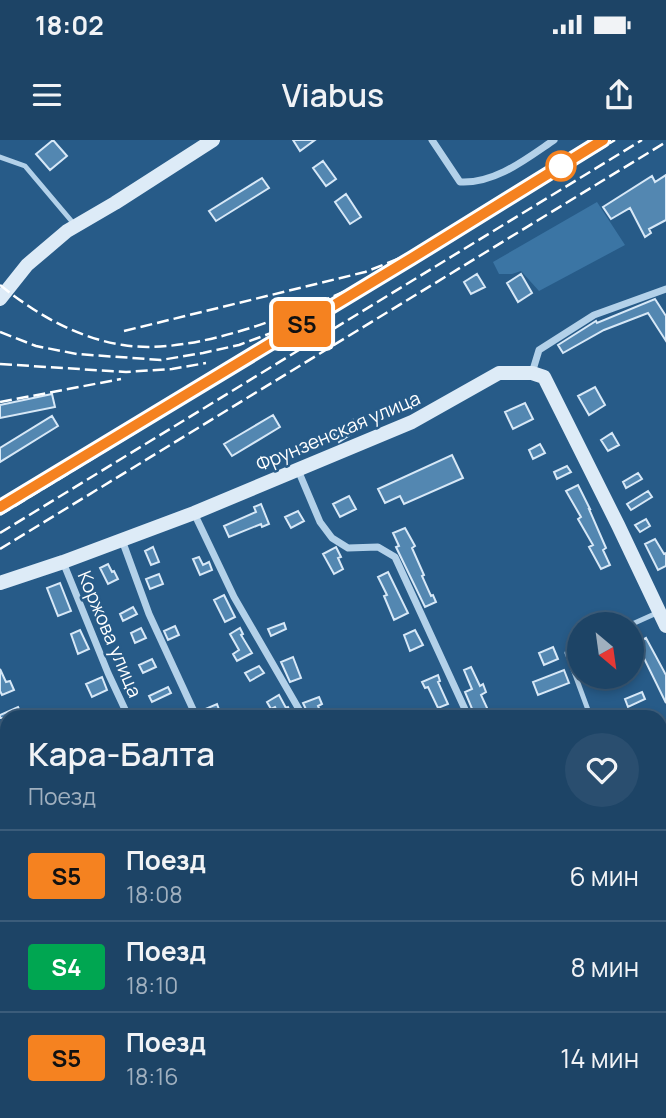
<!DOCTYPE html>
<html lang="ru">
<head>
<meta charset="utf-8">
<style>
	:root { --surface:#1d4466; --page:#2a4e6f; --text:#f1f3f6; --muted:#a0b0bf; --line:#3b5c7a }
	body { margin:0; font-family:Manrope,sans-serif; background:var(--page); color:var(--text); height:100vh; display:flex; flex-direction:column; font-size:26px; white-space:nowrap }
	* { box-sizing:border-box; margin:0 }
	p { font-size:23px; color:var(--muted) }
	.icon { flex:none; width:38px; height:38px; fill:none; stroke:currentColor; stroke-width:2; stroke-linecap:round; stroke-linejoin:round }
	.map { position:relative; flex:1; overflow:hidden }
	.details { position:absolute; left:0px; top:570px; width:667px; height:408px; display:flex; flex-direction:column; background:var(--surface); border-radius:21px 21px 0 0; box-shadow:0 4px 10px #0003,0 0 0 2px var(--line) }
	.details>* { flex:none }
	.badge { padding:0 14px; border-radius:5px; font-size:24px; line-height:46px }
	.needle { width:46px; rotate:151deg }
	.tools { position:absolute; left:567px; top:472px; display:grid; gap:14px }
	.tools a { display:grid; place-items:center; width:77px; height:77px; border-radius:50%; background:var(--surface); box-shadow:0 4px 10px #0003,0 0 0 2px var(--line); font-size:35px }
	.map>.badge { position:absolute; translate:-50% -50%; box-shadow:0 0 0 4px #fff }
	.round { display:grid; place-items:center; flex:none; width:74px; height:74px; border-radius:37px; background:var(--page) }
	.headline { display:flex; align-items:center; justify-content:space-between; height:119px; padding:0 28px }
	h1 { font-size:33px; font-weight:600; line-height:52px }
	ul { padding:0; list-style:none }
	li { display:flex; align-items:center; gap:21px; height:91px; padding:0 28px; border-top:2px solid var(--line) }
	li div { flex:1 }
	li b { display:block; font-size:26px }
	li em { font-style:normal }
	li .badge { min-width:77px; font-weight:700; text-align:center }
	.status { display:flex; justify-content:space-between; align-items:center; height:49px; padding:0 35px; background:var(--surface); direction:ltr }
	.status svg { height:19px; fill:currentColor }
	header { display:flex; justify-content:space-between; align-items:center; height:91px; padding:0 28px; background:var(--surface); font-size:32px; font-weight:600 }
	.map>svg:first-child { display:block }
	.green { fill:#3b75a4 }
	.building { fill:#5387b1; stroke:#d7e8f7; stroke-width:2 }
	.lines { fill:none; stroke-linecap:round; stroke-linejoin:round }
	.lane { stroke:#b3d1e9; stroke-width:5 }
	.street { stroke:#b3d1e9; stroke-width:7 }
	.secondary { stroke:#ddebf7; stroke-width:14 }
	.rail { stroke:#fff; stroke-width:2.5; stroke-dasharray:12 5; stroke-linecap:butt }
	.line-casing { stroke:#fff; stroke-width:16 }
	.line { stroke:#f58220; stroke-width:10 }
	.stop-dot { fill:#fff; stroke:#f58220; stroke-width:3.5 }
	.labels { text-anchor:middle; dominant-baseline:central; stroke-width:5; stroke-linejoin:round; paint-order:stroke }
	.street-label { font-size:19px; fill:#fff; stroke:#275b88 }
</style>
</head>
<body>
<div class="status"><b>18:02</b><svg viewBox="0 0 49 12"><path d="M0 12V9h3v3zM5 12V6h3v6zM10 12V3h3v9zM15 12V0h3v12zM26 1h20v11H26zM47 4h2v5h-2z"/></svg></div>
<header><svg class="icon" aria-label="menu" viewBox="0 0 24 24"><path d="M4 6h16M4 12h16M4 18h16"/></svg>Viabus<svg class="icon" aria-label="share" viewBox="0 0 24 24"><path d="M12 15V3M7 8l5-5 5 5M5 13v7h14v-7"/></svg></header>
<div class="map">
<svg width="666" height="978" viewBox="0 0 666 978">
	<rect width="100%" height="100%" fill="#275b88"/>
	<path class="green" d="M597,62L625,105L539,151L521,131L512,134H499L493,122Z"/>
	<path class="building" d="M53,0L67,16L50,30L36,14Z
		M293,0H315L300,11Z
		M323,21L336,39L326,46L313,28Z
		M666,35V80L649,89L651,93L645,97L630,68L611,79L603,67L652,36L655,42Z
		M262,38L269,48L216,81L209,71Z
		M346,54L361,77L350,84L335,62Z
		M477,134L485,147L471,154L464,142Z
		M521,134L532,153L518,162L507,143Z
		M655,159L666,176V201L648,173L604,190L563,213L558,205L596,181L597,183Z
		M595,247L605,265L589,275L578,256Z
		M52,254L55,267L0,278V265Z
		M525,263L533,279L513,289L505,272Z
		M273,275L280,287L232,316L224,304Z
		M52,276L58,286L0,322V308Z
		M353,280L359,289L339,302L333,293Z
		M612,293L619,305L608,311L601,300Z
		M540,304L545,313L533,319L529,310Z
		M452,315L463,338L404,364L400,356L385,363L378,349Z
		M567,326L571,332L557,339L554,332Z
		M638,333L642,339L626,348L623,342Z
		M578,345L590,369H589L606,408L603,410L610,425L601,429L589,407L593,405L578,379L581,377L566,351Z
		M648,351L652,357L631,370L627,364Z
		M349,356L356,369L340,377L333,364Z
		M261,364L269,384L262,387L261,384L229,397L224,386L256,372L254,367Z
		M298,371L304,381L291,388L285,377Z
		M646,379L650,386L640,392L635,385Z
		M405,388L415,406L412,408L424,435L422,436L431,456L433,455L436,462L425,467L396,407L399,406L393,393Z
		M655,399L664,414L666,413V426L658,430L645,404Z
		M153,407L159,422L151,425L145,411Z
		M336,407L341,417L338,418L343,429L334,434L323,414Z
		M199,417L203,425L209,422L212,430L200,435L193,419Z
		M108,424L112,432L114,431L118,439L108,444L100,428Z
		M388,432L408,473L394,480L384,456L387,455L378,437Z
		M159,434L163,444L150,449L146,439Z
		M60,443L71,471L58,476L47,448Z
		M224,455L235,477L225,482L214,460Z
		M133,467L137,474L123,481L120,474Z
		M284,483L286,489L271,496L268,489Z
		M175,486L179,495L168,500L164,491Z
		M141,488L146,498L135,503L131,493Z
		M240,488L243,494L241,495L252,513L237,521L233,514L239,510L230,494Z
		M80,490L89,509L78,514L71,494Z
		M415,490L423,505L410,511L404,495Z
		M646,498L666,535V563L640,510L636,513L632,506Z
		M553,507L558,519L544,525L539,513Z
		M293,517L301,538L290,542L281,522Z
		M152,519L156,527L143,533L139,525Z
		M259,526L264,533L250,541L245,533Z
		M471,527L480,546L483,544L486,552L481,555L488,570L475,576L465,552L472,549L464,530Z
		M0,529L6,542L10,541L14,550L2,555L0,551Z
		M564,530L569,543L538,555L533,542Z
		M438,535L440,541L438,542L448,564L438,568L428,547L425,548L422,542Z
		M102,537L107,550L92,557L86,544Z
		M168,547L171,553L152,562L149,556Z
		M642,552L645,559L628,567L625,559Z
		M279,555L286,568L288,567L293,578H280L275,567L271,569L267,562Z
		M319,557L322,564L318,566L323,578H310L303,563Z
		M217,564L222,578H206L203,570Z
		M18,567L23,578H0V575Z
		M0,650L7,665V688L0,692Z
		M0,895L7,909V943L0,929Z
		M198,971H217L220,978H201Z
		M310,971H315L319,978H297Z"/>
	<g class="lines">
		<path class="lane" d="M0,17L25,26L74,84
			M630,485L659,472
			M579,507L567,513L591,578"/>
		<path class="street" d="M432,0L460,42C495,44 526,19 554,0
			M532,233L539,210L594,175L666,149
			M298,330L320,382L332,398L348,408L378,407L395,417L469,578
			M194,373L234,457L304,578
			M122,400L149,474L197,578
			M63,422L108,533L129,578
			M0,603L7,618
			M0,870L7,885
			M660,935L666,932
			M49,971L52,978
			M182,971L185,978
			M324,971L328,978
			M387,971L390,978
			M537,971L541,978
			M560,978L576,971"/>
		<path class="secondary" d="M0,159L27,125L67,91L115,63L213,0
			M0,443L63,422L194,373L412,282L499,233H532L544,237L618,385L666,486"/>
		<path class="rail" d="M0,145C36,174 77,198 123,205C196,217 305,170 372,139
			M124,191L365,132L418,111
			M0,192L36,206L77,214L161,220L203,213L239,205L274,192L308,176
			M0,224L126,232L172,229L206,223
			M0,262L121,239
			M0,375L615,0
			M0,393L642,0
			M0,409L666,2"/>
	</g>
	<g class="lines">
		<g class="line-casing">
			<path id="line" d="M0,367L412,118L603,0"/>
		</g>
		<use href="#line" class="line"/>
	</g>
	<circle class="stop-dot" cx="561" cy="26" r="14"/>
	<g class="labels">
		<g class="street-label">
			<text transform="translate(338 291) rotate(-23)">Фрунзенская улица</text>
			<text transform="translate(110 494) rotate(67)">Коржова улица</text>
		</g>
	</g>
</svg>
<div class="tools">
<a><svg class="needle" viewBox="-14 -14 28 28"><path d="M0-13l5 13h-10z" fill="#e53935"/><path d="M0 13l5-13h-10z" fill="#a0b0bf"/></svg></a>
</div>
<b class="badge" style="left:302px;top:184px;background:#f58220;color:#111">S5</b>
<section class="details">
<div class="headline"><div><h1>Кара-Балта</h1><p>Поезд</p></div><a class="round"><svg class="icon" aria-label="heart" viewBox="0 0 24 24"><path d="M12 20l-8-8c-3-5 5-10 8-4 3-6 11-1 8 4z"/></svg></a></div>
<ul>
<li><span class="badge" style="background:#f58220;color:#111">S5</span><div><b>Поезд</b><p>18:08</p></div><em>6 мин</em></li>
<li><span class="badge" style="background:#00a651;color:#fff">S4</span><div><b>Поезд</b><p>18:10</p></div><em>8 мин</em></li>
<li><span class="badge" style="background:#f58220;color:#111">S5</span><div><b>Поезд</b><p>18:16</p></div><em>14 мин</em></li>
</ul>
</section>
</div>
</body>
</html>
